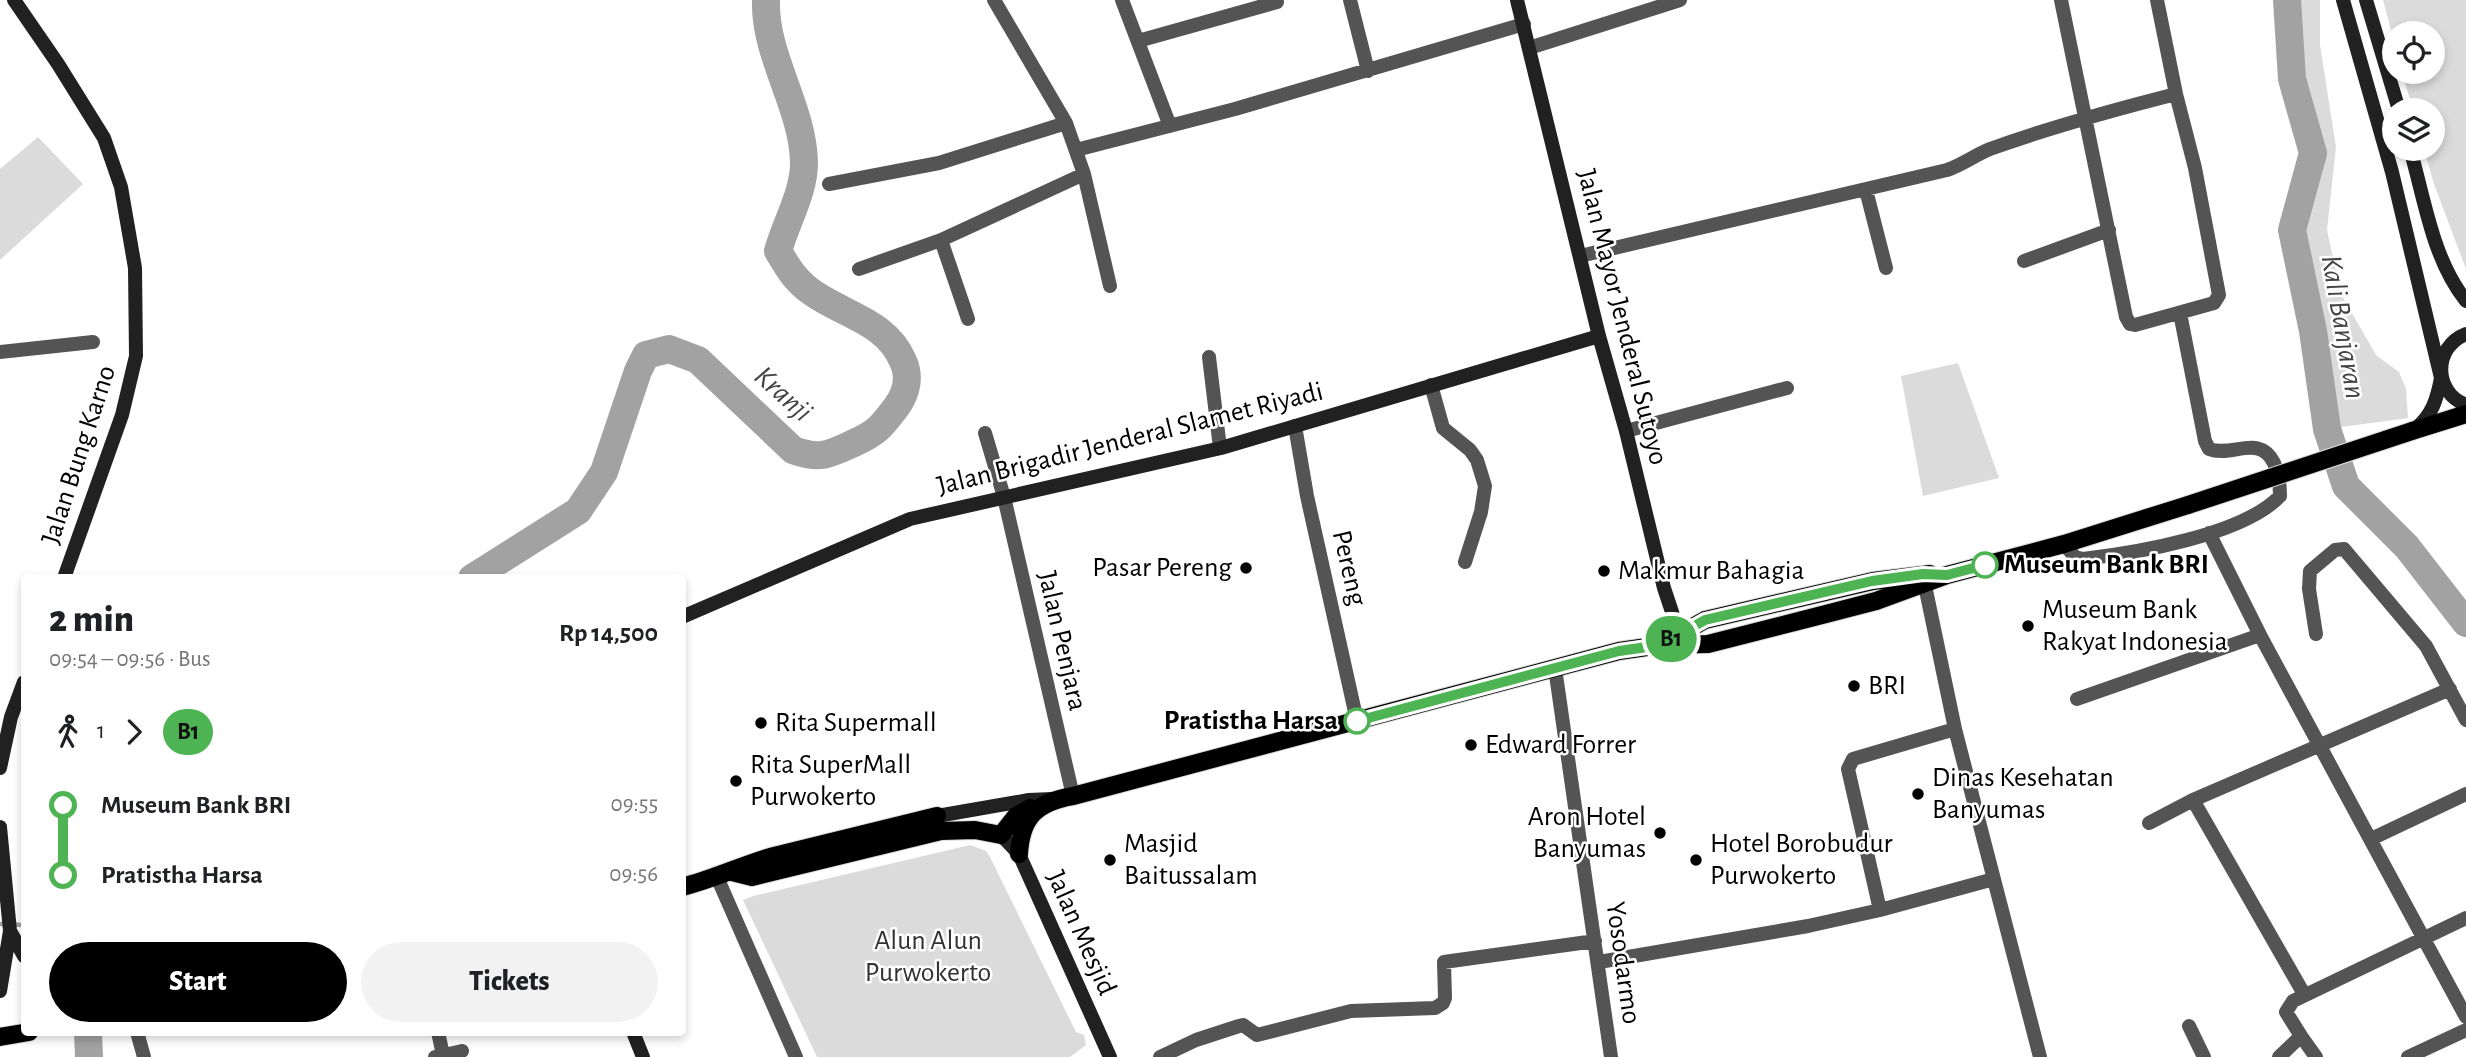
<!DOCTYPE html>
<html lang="en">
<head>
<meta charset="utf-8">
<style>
	:root { --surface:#fff; --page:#f2f2f2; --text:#202124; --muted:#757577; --accent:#000 }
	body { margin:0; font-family:"Alegreya Sans",sans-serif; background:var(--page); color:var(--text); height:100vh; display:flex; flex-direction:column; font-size:26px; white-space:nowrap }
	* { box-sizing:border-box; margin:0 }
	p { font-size:23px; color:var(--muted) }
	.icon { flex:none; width:38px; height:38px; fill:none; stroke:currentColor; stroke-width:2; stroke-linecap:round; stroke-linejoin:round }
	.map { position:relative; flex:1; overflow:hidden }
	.drawer { position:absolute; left:21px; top:574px; width:665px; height:462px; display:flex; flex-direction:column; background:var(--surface); border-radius:7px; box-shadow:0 4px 10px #0003 }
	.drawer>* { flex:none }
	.badge { padding:0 14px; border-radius:23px; font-size:24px; line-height:46px }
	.fabs { position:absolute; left:2382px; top:21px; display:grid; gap:14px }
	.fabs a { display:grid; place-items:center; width:63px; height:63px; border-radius:50%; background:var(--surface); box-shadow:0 4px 10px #0003; font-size:35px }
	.map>.badge { position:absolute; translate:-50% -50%; box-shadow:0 0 0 4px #fff }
	.legs { display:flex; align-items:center; gap:10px; height:77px; padding:0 28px; font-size:23px }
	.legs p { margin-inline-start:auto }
	.head { display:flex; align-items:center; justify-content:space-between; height:119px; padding:0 28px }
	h1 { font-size:38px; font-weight:800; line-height:52px }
	.button { display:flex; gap:14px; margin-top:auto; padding:14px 28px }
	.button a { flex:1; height:80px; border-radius:42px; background:var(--accent); color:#fff; font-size:28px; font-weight:800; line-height:80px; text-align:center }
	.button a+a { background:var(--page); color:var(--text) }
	ul { padding:0 28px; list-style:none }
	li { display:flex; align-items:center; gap:24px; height:70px; font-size:26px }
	li i { display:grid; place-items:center; width:10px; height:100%; margin:0 9px; background:currentColor }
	li i::after { content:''; width:18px; height:18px; margin:-9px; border:5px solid; border-radius:50%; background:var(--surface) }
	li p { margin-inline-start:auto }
	li:first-child i { background:linear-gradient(#0000 50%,currentColor 0) }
	li:last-child i { background:linear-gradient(currentColor 50%,#0000 0) }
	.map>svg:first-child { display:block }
	.green { fill:#dbdbdb }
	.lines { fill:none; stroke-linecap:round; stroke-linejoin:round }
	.stream { stroke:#a2a2a2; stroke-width:4.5 }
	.river { stroke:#a2a2a2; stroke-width:28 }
	.primary-casing { stroke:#dbdbdb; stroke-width:20 }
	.street { stroke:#545454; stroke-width:14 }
	.secondary { stroke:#212121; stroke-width:14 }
	.primary { stroke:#000; stroke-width:18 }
	.primary-bridge-casing { stroke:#dbdbdb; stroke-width:20; stroke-linecap:butt }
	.primary-bridge { stroke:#000; stroke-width:18 }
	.line-1-casing { stroke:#fff; stroke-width:16 }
	.line-1 { stroke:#4db353; stroke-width:10 }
	.stop-1-dot { fill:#fff; stroke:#4db353; stroke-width:3.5 }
	.poi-dot { fill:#000; stroke:#fff; stroke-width:2.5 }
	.labels { text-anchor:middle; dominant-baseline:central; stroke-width:5; stroke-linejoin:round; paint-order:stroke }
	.street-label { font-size:28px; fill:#000; stroke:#fff }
	.stop-label { font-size:28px; font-weight:bold; fill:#000; stroke:#fff; text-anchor:start }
	.poi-label { font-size:28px; fill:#000; stroke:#fff; text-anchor:start }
	.park-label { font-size:28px; fill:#323232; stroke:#fff }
	.water-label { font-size:30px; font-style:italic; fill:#434343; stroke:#fff }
</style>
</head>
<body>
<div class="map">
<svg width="2466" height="1057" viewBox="0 0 2466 1057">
	<rect width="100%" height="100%" fill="#fff"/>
	<path class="green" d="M2287,0H2320V45L2336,147L2327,230L2341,294L2376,355L2399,372L2406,389L2408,418L2327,429L2313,331L2292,230L2313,153L2292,79Z
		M2383,0H2466V269L2434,184L2424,149H2432V110H2413L2402,72H2432V33H2394V42Z
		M38,137L83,184L0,260V169Z
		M1958,363L1999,478L1923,496L1901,376Z
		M970,845L986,851L990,857L1076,1032L1084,1035L1086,1045L1070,1057H817L743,900L753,896Z"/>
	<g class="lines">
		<path class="stream" d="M0,924L24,925"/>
		<path class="river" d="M2287,0L2292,79L2313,153L2292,230L2313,331L2327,429L2346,486L2407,547L2466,623
			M472,578L578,511L604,472L638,371L646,355L669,349L698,360L793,450C820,460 828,455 854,443C878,432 881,427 897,406C907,392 910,376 903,361C887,323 848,316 816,295C797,283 789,270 778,251C786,222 804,193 804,163C803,106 764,56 766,0
			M88,1032L89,1057"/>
		<g class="primary-casing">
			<path id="primary" d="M2412,431L2466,414
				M1664,643L1705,620L1873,581L1930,574
				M1019,854C1021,817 1037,802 1073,796L1619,651L1661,645L1708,644L1822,615L1876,601L1947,575L2064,544L2188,505
				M732,872L752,877L941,831L975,830L1001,835L1016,816L1030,808
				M682,887C713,879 740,866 770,857L937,816
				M0,1037L29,1032"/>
		</g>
		<path class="street" d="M994,0L1066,123L1084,174L1110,286
			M1122,0L1170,126
			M1350,0L1368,71
			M2061,0L2126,317L2130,324L2135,325L2214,303L2219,295L2195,168L2176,94L2157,0
			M1138,41L1277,2
			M1529,48L1680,0
			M1076,150L1235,109L1524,24
			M829,184L939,163L1066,123
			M1866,190L1886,268
			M941,240L968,319
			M1580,256L1947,170C1962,165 1975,155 1990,149C2051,127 2113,110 2176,94
			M2024,261L2109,230
			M859,269L941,240L1084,174
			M0,352L93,342
			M1209,357L1220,448
			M1431,385L1443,428L1470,450L1477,460L1485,486L1481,512L1465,562
			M1295,426L1307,496L1357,721
			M1626,431L1787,388
			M985,433L1004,497L1073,796
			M2209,533L2260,635L2466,1017
			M2064,544L2075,557L2083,559C2136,553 2243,535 2280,496C2280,484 2279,474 2274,463C2259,433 2232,458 2209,449L2205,441L2180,313
			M1923,576L1955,729L2040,1057
			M2316,634L2309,589L2310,571L2335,550L2344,549L2426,646L2466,720
			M1555,668L1611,1057
			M2077,699L2260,635
			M2193,800L2304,994
			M2149,823L2193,800L2450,689
			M2371,839L2466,794
			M717,877L796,1057
			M1880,910L1848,769L1853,759L1955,729
			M1599,962L1808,926L1880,910L1994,879
			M2189,1026L2204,1057
			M137,1032L144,1057
			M438,1032L443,1055
			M2301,1036L2286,1012L2293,1001L2466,918
			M435,1057L462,1051
			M1160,1057L1196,1040L1239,1026L1243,1025L1257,1035L1351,1011L1435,1008L1443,1003L1445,998L1444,962L1595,941
			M2279,1057L2301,1036L2316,1057
			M2408,1057L2466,1030"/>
		<path class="secondary" d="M14,0L58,64L104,138L121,187L135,268L136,356L122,415L64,578
			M1517,0L1599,336L1626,431L1664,588L1682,642
			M2343,0L2392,172L2441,378C2437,399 2432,416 2415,429
			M2366,0L2399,110
			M2410,149C2425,200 2432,258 2466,301
			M2466,334C2433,347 2433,392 2466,405
			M682,617L910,519L1221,448L1599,336
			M0,768L11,717L24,682
			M937,816L1029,800L1052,799
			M0,827L10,931L0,991
			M1001,835L1019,854L1110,1057
			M10,931L24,956
			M633,1032L643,1057"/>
		<use href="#primary" class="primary"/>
		<g class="primary-bridge-casing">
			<path id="primary-bridge" d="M2188,505L2412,431"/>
		</g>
		<use href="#primary-bridge" class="primary-bridge"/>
	</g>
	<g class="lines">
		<g class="line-1-casing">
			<path id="line-1" d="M1357,721L1619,651L1661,645L1705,620L1872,581L1923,574L1947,575L1985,565"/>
		</g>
		<use href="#line-1" class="line-1"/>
	</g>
	<g class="stop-1-dot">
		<circle cx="1985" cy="565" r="12"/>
		<circle cx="1357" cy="721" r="12"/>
	</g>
	<g class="poi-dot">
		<circle cx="1246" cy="568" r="7"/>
		<circle cx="1604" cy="571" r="7"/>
		<circle cx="2028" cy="626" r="7"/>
		<circle cx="1854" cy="686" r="7"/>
		<circle cx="761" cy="723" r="7"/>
		<circle cx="1471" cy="745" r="7"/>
		<circle cx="736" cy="781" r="7"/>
		<circle cx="1918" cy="794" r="7"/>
		<circle cx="1660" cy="833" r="7"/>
		<circle cx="1110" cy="860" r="7"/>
		<circle cx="1696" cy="860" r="7"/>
	</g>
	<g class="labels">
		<g class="street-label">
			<text transform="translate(1622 317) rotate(76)">Jalan Mayor Jenderal Sutoyo</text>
			<text transform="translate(1130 439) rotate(-14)">Jalan Brigadir Jenderal Slamet Riyadi</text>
			<text transform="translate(79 455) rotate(-72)">Jalan Bung Karno</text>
			<text transform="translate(1349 568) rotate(77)">Pereng</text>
			<text transform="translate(1062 641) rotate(77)">Jalan Penjara</text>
			<text transform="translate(1081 933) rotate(66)">Jalan Mesjid</text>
			<text transform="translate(1623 963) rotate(82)">Yosodarmo</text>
		</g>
		<g class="stop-label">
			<text x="2004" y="565">Museum Bank BRI</text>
			<text x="1338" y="721" text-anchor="end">Pratistha Harsa</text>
		</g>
		<g class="poi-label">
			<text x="1232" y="568" text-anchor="end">Pasar Pereng</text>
			<text x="1618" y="571">Makmur Bahagia</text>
			<text x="2042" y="610">Museum Bank<tspan x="2042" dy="32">Rakyat Indonesia</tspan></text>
			<text x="1868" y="686">BRI</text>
			<text x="775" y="723">Rita Supermall</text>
			<text x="1485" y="745">Edward Forrer</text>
			<text x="750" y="765">Rita SuperMall<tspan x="750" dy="32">Purwokerto</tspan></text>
			<text x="1932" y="778">Dinas Kesehatan<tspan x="1932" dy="32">Banyumas</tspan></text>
			<text x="1646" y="817" text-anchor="end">Aron Hotel<tspan x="1646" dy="32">Banyumas</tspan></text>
			<text x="1124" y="844">Masjid<tspan x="1124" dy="32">Baitussalam</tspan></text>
			<text x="1710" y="844">Hotel Borobudur<tspan x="1710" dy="32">Purwokerto</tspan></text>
		</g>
		<g class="park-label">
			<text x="928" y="941">Alun Alun<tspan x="928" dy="32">Purwokerto</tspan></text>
		</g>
		<g class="water-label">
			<text transform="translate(2343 327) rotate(80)">Kali Banjaran</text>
			<text transform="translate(783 394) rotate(42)">Kranji</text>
		</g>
	</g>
</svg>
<div class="fabs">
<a><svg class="icon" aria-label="locate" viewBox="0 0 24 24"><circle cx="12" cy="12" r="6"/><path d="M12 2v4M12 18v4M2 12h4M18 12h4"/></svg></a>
<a><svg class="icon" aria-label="layers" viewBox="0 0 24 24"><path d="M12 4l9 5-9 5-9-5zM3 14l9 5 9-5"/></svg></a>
</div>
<b class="badge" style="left:1671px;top:639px;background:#4db353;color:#111">B1</b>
<section class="drawer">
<div class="head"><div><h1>2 min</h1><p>09:54 – 09:56 · Bus</p></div><b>Rp 14,500</b></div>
<div class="legs"><svg class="icon" aria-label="walk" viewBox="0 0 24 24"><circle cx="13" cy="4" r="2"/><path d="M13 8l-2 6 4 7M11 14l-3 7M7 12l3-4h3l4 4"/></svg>1<svg class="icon" aria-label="forward" viewBox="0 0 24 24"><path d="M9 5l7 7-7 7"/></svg><b class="badge" style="background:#4db353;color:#111">B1</b></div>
<ul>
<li><i style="color:#4db353"></i><b>Museum Bank BRI</b><p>09:55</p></li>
<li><i style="color:#4db353"></i><b>Pratistha Harsa</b><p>09:56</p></li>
</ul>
<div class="button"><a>Start</a><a>Tickets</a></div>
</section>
</div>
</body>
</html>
